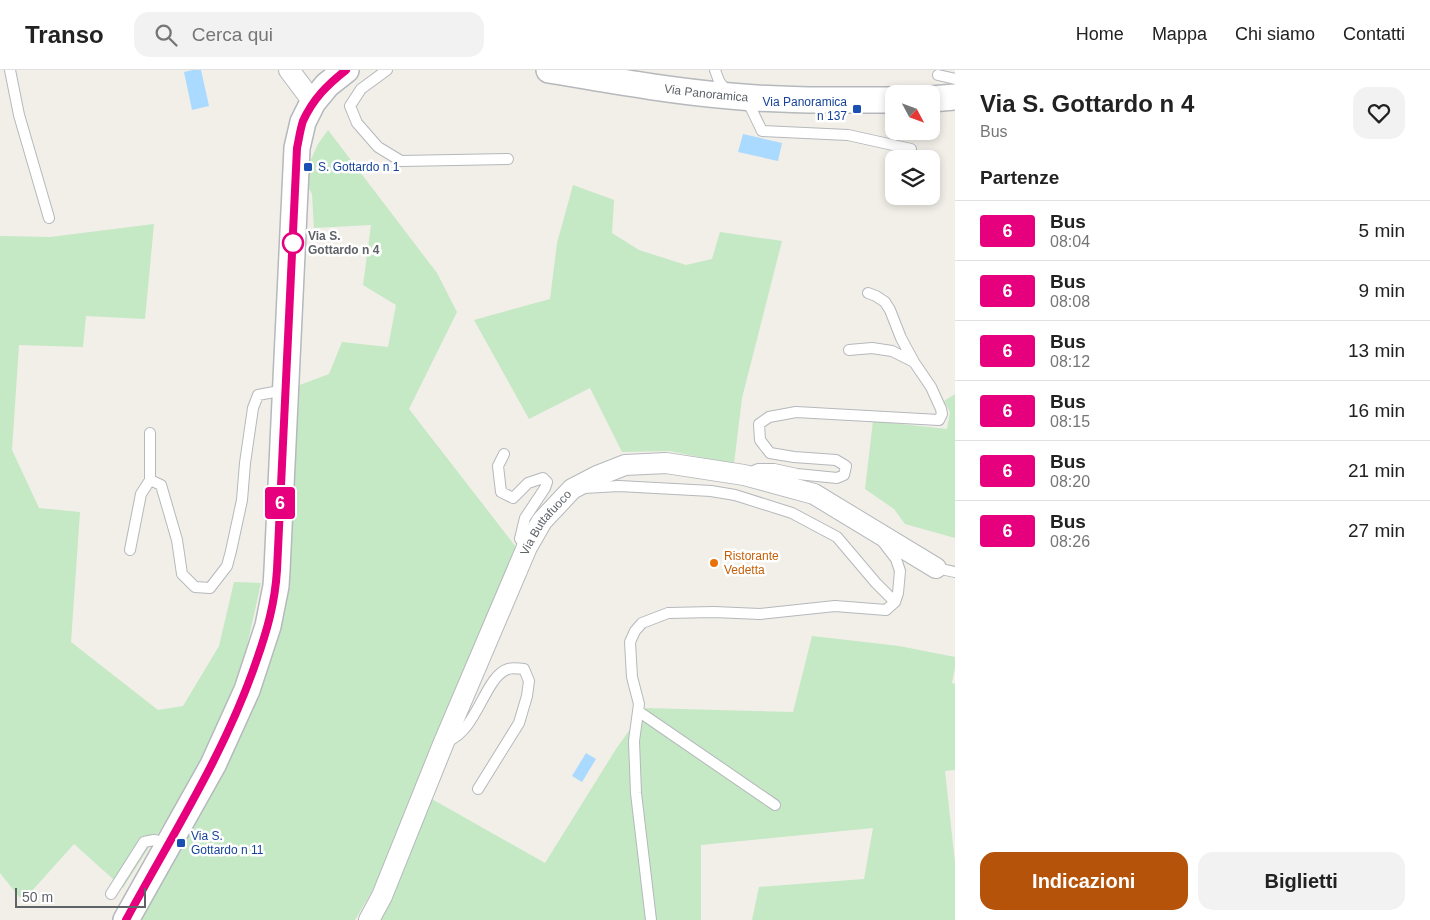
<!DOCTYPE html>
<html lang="it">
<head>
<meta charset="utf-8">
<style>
	:root { --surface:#fff; --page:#f2f2f2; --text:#222; --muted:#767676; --line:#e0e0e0; --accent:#b45309 }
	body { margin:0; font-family:Helvetica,sans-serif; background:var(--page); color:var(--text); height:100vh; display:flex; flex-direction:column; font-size:19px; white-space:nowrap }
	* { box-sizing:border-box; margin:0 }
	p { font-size:16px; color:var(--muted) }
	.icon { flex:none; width:28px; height:28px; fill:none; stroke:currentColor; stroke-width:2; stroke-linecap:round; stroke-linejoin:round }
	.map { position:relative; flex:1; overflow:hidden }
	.side { display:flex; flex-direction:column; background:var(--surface); width:475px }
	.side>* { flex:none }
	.badge { padding:0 10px; border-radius:4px; font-size:18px; line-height:32px }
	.needle { width:32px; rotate:131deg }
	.controls { position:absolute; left:885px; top:15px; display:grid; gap:10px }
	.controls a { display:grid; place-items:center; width:55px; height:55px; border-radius:10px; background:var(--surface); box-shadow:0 2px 8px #0003; font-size:25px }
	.scale { position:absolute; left:15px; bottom:12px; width:131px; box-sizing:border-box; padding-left:5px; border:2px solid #5f6368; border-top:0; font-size:14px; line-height:18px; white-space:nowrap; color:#5f6368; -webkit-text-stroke:4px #fff; paint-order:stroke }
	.map>.badge { position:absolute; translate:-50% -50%; box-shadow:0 0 0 2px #fff }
	h2 { padding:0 25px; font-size:19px; line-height:45px }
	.round { display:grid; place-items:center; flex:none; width:52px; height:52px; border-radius:15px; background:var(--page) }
	.summary { display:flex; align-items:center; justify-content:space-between; height:85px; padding:0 25px }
	h1 { font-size:24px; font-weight:700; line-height:38px }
	.button { display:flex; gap:10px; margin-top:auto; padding:10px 25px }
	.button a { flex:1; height:58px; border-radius:15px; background:var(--accent); color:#fff; font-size:20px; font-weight:700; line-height:58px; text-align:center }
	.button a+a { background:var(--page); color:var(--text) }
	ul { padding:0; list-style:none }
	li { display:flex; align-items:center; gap:15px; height:60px; padding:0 25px; border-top:1px solid var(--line) }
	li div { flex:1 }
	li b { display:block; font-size:19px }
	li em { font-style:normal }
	li .badge { min-width:55px; font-weight:700; text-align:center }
	header { display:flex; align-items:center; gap:30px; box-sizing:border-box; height:70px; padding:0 25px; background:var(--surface); border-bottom:1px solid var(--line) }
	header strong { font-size:24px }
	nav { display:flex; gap:28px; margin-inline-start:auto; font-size:18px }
	.search { width:350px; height:45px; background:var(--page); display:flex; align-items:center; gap:12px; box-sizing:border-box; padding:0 18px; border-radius:15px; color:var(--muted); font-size:19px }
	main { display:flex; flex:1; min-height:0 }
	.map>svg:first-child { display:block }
	.green { fill:#c5e8c5 }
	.water { fill:#aadaff }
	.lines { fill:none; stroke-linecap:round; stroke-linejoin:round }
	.service-casing { stroke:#b5b8bc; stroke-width:12 }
	.minor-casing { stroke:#b5b8bc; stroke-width:22 }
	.tertiary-casing { stroke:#b5b8bc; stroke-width:28 }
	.service { stroke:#fff; stroke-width:10 }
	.minor { stroke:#fff; stroke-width:20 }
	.tertiary { stroke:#fff; stroke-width:25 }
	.line-casing { stroke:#fff; stroke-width:11 }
	.line { stroke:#e6007e; stroke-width:8 }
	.transit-dot { fill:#1a4fb4; stroke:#fff; stroke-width:2 }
	.stop-dot { fill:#fff; stroke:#e6007e; stroke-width:2.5 }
	.food-dot { fill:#e8710a; stroke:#fff; stroke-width:2 }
	.labels { text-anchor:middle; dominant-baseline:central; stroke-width:5; stroke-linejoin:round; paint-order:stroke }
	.street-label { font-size:12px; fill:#5f6368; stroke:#fff }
	.transit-label { font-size:12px; fill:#164399; stroke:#fff; text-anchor:start }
	.stop-label { font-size:12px; font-weight:bold; fill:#5f6368; stroke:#fff; text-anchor:start }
	.food-label { font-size:12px; fill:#c56008; stroke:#fff; text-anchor:start }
</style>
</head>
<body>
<header>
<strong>Transo</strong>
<div class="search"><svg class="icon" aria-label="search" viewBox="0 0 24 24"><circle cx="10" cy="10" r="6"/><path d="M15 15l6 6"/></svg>Cerca qui</div>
<nav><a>Home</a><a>Mappa</a><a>Chi siamo</a><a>Contatti</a></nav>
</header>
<main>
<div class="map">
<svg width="955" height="850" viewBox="0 0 955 850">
	<rect width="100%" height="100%" fill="#f1efe8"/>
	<path class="green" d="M328,60L437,203L457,242L409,339L516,477L374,818L355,850H138L208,732L243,658L297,316L329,304L342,272L388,277L396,235L363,215L371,155L314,158L312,124L307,115L309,94L318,74Z
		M573,115L614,130L612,163L639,180L686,195L712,189L720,162L782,171L742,328L734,394L669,381L622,382L590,318L529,349L474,250L550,229L557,173Z
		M154,154L145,249L86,246L83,277L19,275L12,380L39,438L80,442L71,572L158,640L183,636L219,576L234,512L261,513L238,617L205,690L123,818L74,774L30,823L20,828L0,803V166L50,167Z
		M955,324V468L905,454L894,439L865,419L873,351L947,359L950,342L944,331Z
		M812,566L899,576L955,587V597L952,613L955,614V700L945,701L955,793V850H752L759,817L864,809L873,758L701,775V850H376L430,728L545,793L616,679L645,638L793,642Z"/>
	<path class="water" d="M193,0H201L209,36L192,40L184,2Z
		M743,64L782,73L778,91L738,82Z
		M586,683L596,689L582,712L572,706Z"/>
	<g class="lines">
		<g class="service-casing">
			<path id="service" d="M10,0L19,45L49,148
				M387,0L361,19L350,36L357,53L378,77L401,91L508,89
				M715,0L719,11L728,23
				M938,5L955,9
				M746,28L762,61L848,65L911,79
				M849,280L872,278L892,281L914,292
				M150,363V410
				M504,384L498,396L501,422L513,428L528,413L543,408L547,412L545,418L525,448L520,469L527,477
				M749,403L758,399H774L797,404L837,408L844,405L846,396L836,390L794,387L770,383L760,370L759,354L769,347L796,342L939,350L942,344L941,339L931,317L914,292L901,268L890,240L885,232L876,226L868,223
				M584,418L619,416L711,421L735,425L792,443L837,467L876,513L895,532
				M130,480L141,424L150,410L161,415L177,470L182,504L195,517L210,518L227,496L231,481L242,430L245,393L253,338L258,325L285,320
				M936,498L955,502
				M638,641L775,735
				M448,671C478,659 485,606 508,599C513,597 519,599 524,599L529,611L527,626L519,653L478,719
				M111,824L144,772L154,770L168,773
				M651,850L636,723L634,671L639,634L632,607L630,572L635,561L642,553L668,543L714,542L760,544L835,536L886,540L895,532L898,523L900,501L896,489L883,472"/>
		</g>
		<g class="minor-casing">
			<g id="minor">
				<path d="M289,0L313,32"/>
				<path id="s1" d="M369,850L382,826L444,672L527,477L542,451L572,419L597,406L625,395L666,393L744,405L814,424L936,498"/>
			</g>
		</g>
		<g class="tertiary-casing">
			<g id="tertiary">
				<path id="s2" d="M549,0C609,10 670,21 730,26C784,31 839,30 894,30"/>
				<path d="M931,29L955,27"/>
				<path d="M126,850L213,695L247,620L268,556L276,516L277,500L297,78L303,52L313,32L327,15L346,0"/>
			</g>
		</g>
		<use href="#service" class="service"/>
		<use href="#minor" class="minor"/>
		<use href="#tertiary" class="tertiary"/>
	</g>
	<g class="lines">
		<g class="line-casing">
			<path id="line" d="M126,850C172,765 225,683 256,592C267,561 275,533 277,500L297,78C299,69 300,60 303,51C313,29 327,15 346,0"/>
		</g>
		<use href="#line" class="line"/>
	</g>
	<g class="transit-dot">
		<rect x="852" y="34" width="10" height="10" rx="2.5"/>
		<rect x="303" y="92" width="10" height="10" rx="2.5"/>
		<rect x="176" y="768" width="10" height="10" rx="2.5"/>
	</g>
	<circle class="stop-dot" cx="293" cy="173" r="10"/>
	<circle class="food-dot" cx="714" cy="493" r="5"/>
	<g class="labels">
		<g class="street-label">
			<text stroke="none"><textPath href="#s2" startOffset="159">Via Panoramica</textPath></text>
			<text stroke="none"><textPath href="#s1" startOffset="436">Via Buttafuoco</textPath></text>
		</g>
		<g class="transit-label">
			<text x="847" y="32" text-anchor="end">Via Panoramica<tspan x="847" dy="14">n 137</tspan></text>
			<text x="318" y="97">S. Gottardo n 1</text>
			<text x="191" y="766">Via S.<tspan x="191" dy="14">Gottardo n 11</tspan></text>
		</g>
		<g class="stop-label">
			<text x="308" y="166">Via S.<tspan x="308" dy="14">Gottardo n 4</tspan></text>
		</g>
		<g class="food-label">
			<text x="724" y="486">Ristorante<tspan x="724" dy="14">Vedetta</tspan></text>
		</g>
	</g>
</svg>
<div class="controls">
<a><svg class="needle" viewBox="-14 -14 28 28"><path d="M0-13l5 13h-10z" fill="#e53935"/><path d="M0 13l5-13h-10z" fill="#767676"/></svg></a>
<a><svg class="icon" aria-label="layers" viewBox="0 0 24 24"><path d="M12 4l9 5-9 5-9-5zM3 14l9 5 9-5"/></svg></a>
</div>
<div class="scale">50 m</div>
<b class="badge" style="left:280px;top:433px;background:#e6007e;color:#fff">6</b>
</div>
<section class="side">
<div class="summary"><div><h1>Via S. Gottardo n 4</h1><p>Bus</p></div><a class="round"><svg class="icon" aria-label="heart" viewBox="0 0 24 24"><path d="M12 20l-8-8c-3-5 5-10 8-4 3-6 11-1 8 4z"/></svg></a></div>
<h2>Partenze</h2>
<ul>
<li><span class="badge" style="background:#e6007e;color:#fff">6</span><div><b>Bus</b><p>08:04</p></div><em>5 min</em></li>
<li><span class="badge" style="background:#e6007e;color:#fff">6</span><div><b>Bus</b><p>08:08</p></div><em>9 min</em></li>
<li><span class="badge" style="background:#e6007e;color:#fff">6</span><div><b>Bus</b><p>08:12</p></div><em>13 min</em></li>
<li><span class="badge" style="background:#e6007e;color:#fff">6</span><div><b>Bus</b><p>08:15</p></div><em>16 min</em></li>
<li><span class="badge" style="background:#e6007e;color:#fff">6</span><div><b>Bus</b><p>08:20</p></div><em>21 min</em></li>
<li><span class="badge" style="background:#e6007e;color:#fff">6</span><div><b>Bus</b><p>08:26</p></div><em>27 min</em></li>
</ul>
<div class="button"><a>Indicazioni</a><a>Biglietti</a></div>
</section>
</main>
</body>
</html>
